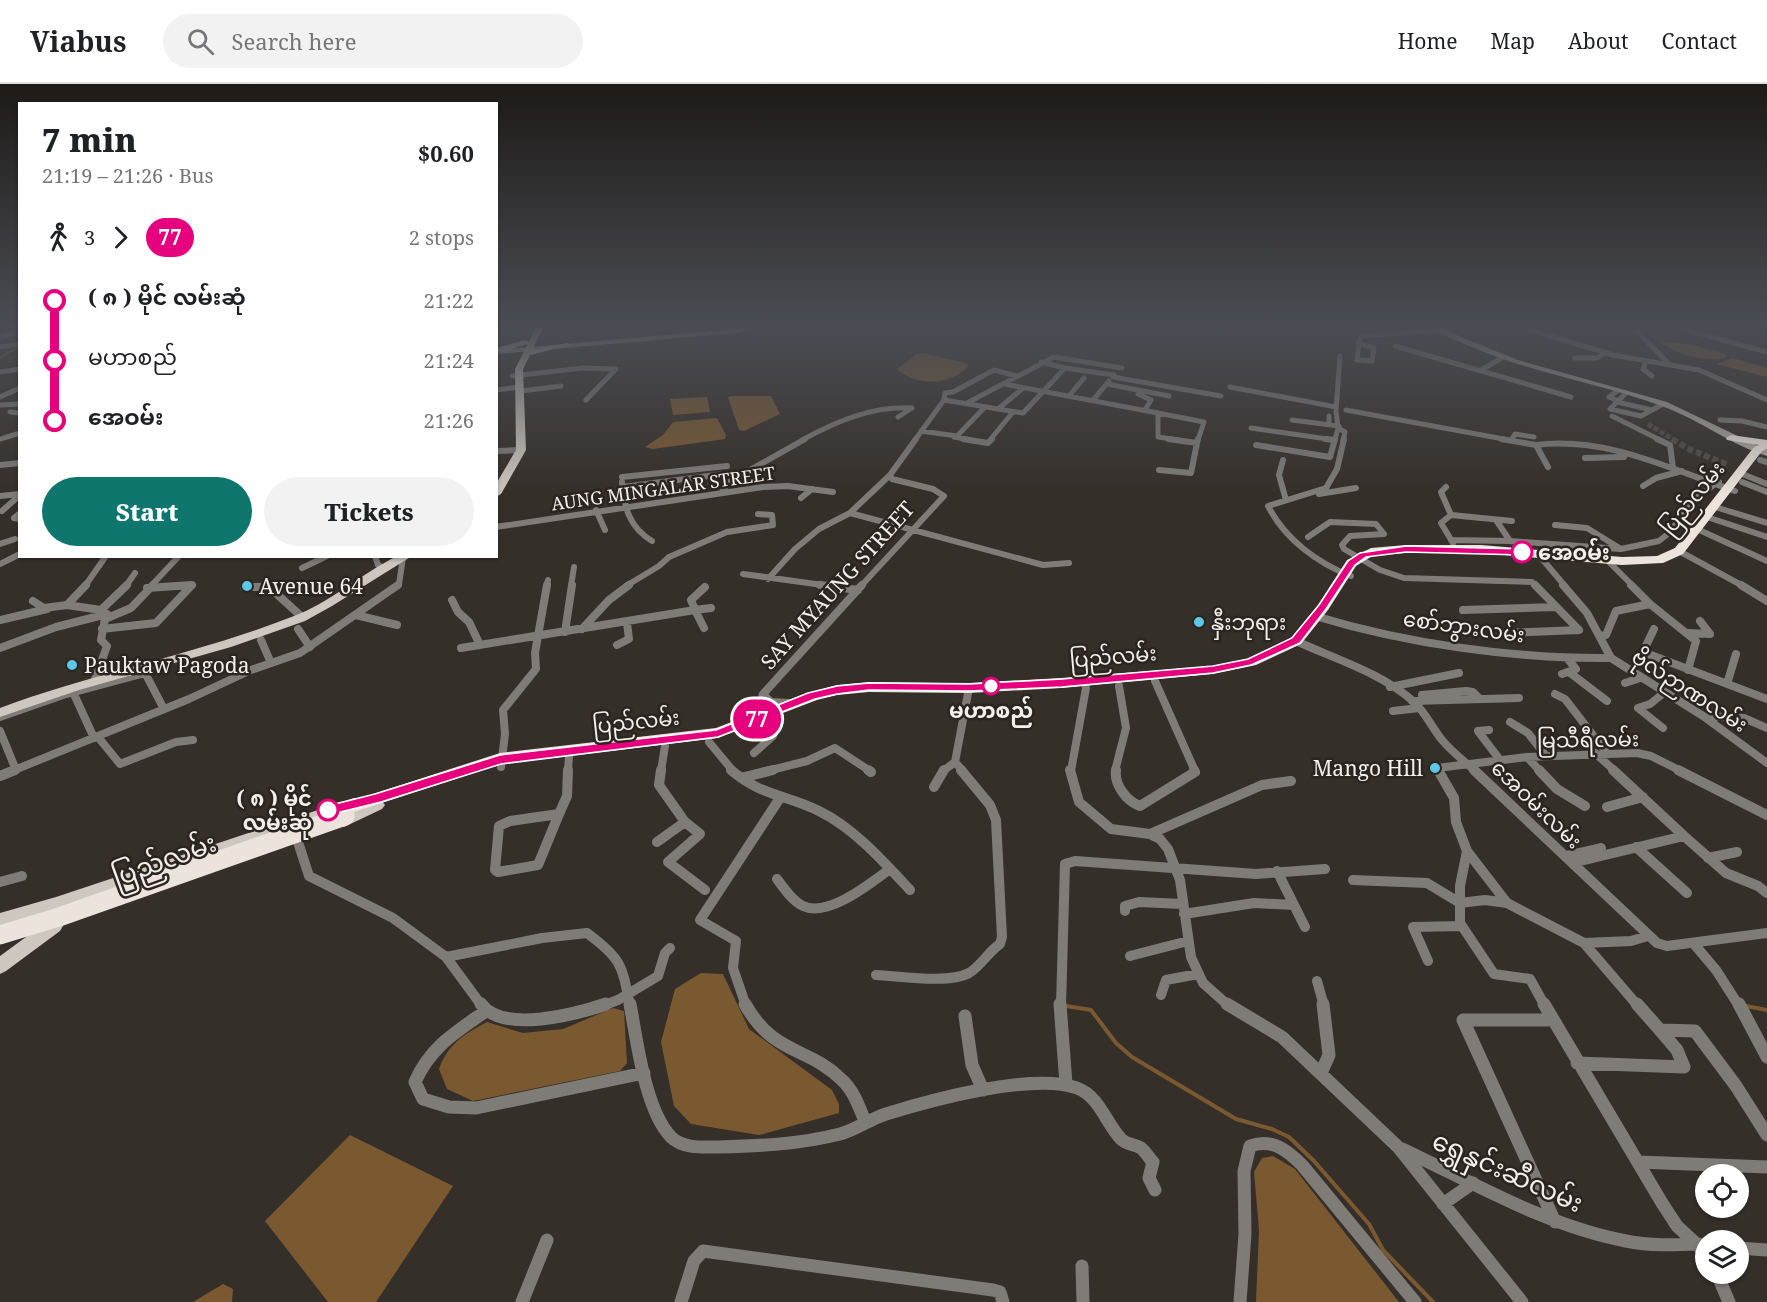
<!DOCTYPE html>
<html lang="en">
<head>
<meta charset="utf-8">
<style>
	:root { --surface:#fff; --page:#f2f2f2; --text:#202124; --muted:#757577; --line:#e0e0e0; --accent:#0f766e }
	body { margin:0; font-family:"Noto Serif","Noto Sans Myanmar",serif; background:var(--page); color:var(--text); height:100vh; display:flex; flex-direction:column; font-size:22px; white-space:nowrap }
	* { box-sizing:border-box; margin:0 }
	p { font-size:20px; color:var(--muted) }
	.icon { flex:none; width:33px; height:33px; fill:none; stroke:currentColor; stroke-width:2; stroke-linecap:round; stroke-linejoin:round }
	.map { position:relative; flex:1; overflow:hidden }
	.side { position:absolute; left:18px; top:18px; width:480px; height:456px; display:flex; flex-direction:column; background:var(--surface); border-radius:0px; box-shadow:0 2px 4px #0004 }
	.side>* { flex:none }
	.badge { padding:0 12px; border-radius:20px; font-size:21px; line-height:39px }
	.controls { position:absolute; left:1695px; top:1080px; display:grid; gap:12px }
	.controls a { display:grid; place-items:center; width:54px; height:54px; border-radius:50%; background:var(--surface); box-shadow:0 2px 4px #0004; font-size:30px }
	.map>.badge { position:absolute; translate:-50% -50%; box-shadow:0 0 0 3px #fff }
	.legs { display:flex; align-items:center; gap:9px; height:66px; padding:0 24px; font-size:20px }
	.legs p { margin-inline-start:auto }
	.head { display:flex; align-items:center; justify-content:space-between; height:102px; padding:0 24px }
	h1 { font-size:33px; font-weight:800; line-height:45px }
	.cta { display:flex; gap:12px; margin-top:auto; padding:12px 24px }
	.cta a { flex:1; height:69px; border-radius:36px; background:var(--accent); color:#fff; font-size:24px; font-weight:800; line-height:69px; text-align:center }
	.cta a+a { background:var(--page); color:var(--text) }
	ul { padding:0 24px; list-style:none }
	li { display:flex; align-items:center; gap:21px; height:60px; font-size:22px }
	li i { display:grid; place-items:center; width:9px; height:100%; margin:0 8px; background:currentColor }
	li i::after { content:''; width:15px; height:15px; margin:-8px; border:4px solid; border-radius:50%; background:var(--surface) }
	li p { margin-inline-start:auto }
	li:first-child i { background:linear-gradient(#0000 50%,currentColor 0) }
	li:last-child i { background:linear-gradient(currentColor 50%,#0000 0) }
	header { display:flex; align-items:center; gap:36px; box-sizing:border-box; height:84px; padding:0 30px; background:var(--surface); border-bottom:2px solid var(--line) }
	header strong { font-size:28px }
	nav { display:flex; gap:33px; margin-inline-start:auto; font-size:21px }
	.search { width:420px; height:54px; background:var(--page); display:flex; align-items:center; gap:15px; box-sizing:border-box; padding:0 21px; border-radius:33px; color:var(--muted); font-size:22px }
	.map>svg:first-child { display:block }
	.water { fill:#7a5931 }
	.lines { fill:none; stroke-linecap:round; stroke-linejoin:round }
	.stream-far1 { stroke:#7a5931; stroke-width:1.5 }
	.stream { stroke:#7a5931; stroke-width:4 }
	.street-tunnel-far1 { stroke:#524c46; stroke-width:5; stroke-dasharray:5 2; stroke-linecap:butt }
	.street-tunnel { stroke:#524c46; stroke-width:6; stroke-dasharray:6 3; stroke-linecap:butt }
	.street-far4 { stroke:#7f7c78; stroke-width:5 }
	.street-far3 { stroke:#7f7c78; stroke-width:6 }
	.street-far2 { stroke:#7f7c78; stroke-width:8 }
	.street-far1 { stroke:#7f7c78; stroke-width:10 }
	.street { stroke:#7f7c78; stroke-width:13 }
	.secondary { fill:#aba6a0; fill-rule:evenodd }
	.primary { fill:#cdc7bf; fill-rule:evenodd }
	.highway { fill:#ece4dc; fill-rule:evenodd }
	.highway-bridge { stroke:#ece4dc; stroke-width:19 }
	.line-1 { fill:#e6007e; stroke:#fff; stroke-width:1.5 }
	.stop-1-dot { fill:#fff; stroke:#e6007e; stroke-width:3 }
	.poi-dot { fill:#5cc7e7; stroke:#2b251f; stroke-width:2 }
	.labels { text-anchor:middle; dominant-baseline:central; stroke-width:5; stroke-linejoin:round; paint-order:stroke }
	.far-street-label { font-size:18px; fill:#f3efeb; stroke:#2b251f }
	.street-label { font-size:21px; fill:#f3efeb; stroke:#2b251f }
	.stop-label { font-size:21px; font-weight:bold; fill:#f3efeb; stroke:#2b251f; text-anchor:start }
	.poi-label { font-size:21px; fill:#f3efeb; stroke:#2b251f; text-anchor:start }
	.near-street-label { font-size:26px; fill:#f3efeb; stroke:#2b251f }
</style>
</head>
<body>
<header>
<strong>Viabus</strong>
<div class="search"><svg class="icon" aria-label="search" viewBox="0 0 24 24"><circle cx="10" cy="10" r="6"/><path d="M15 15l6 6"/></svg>Search here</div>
<nav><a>Home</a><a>Map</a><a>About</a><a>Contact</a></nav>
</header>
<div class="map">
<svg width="1767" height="1218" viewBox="0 0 1767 1218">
	<rect width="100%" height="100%" fill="#352f29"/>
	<path class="water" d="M1659,257L1692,261L1725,270L1726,274C1704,278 1676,271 1659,257Z
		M923,269L966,279L969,281C952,302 917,303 897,285L917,270Z
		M1733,274L1767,284V293L1716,280Z
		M732,312H771L780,330L744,347L739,346L728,313Z
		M707,313L710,328L673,331L670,315Z
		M717,334L726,351L725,355L653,365L645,363L663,351L673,338Z
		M701,889L723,890L749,945L832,1006L839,1020V1029L759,1051L691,1040L674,1022L661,958L675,905Z
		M613,924L624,927L627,979L620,987L473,1017L447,1005L439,985C448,960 464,950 487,938L523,949L563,945Z
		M350,1051L453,1102L376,1218H328L265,1137Z
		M1273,1072L1295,1085L1399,1218H1256L1259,1146L1254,1088L1262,1074Z
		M223,1200L233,1205L232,1218H193Z"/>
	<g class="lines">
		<path class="stream-far1" d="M517,240L526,246
			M0,274L18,263"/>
		<path class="stream" d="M1066,922L1091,926L1116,959L1132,973L1236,1035L1272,1045L1289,1053L1314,1077L1369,1140L1383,1166L1433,1218
			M1746,922L1767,926"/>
		<path class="street-tunnel-far1" d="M1648,340L1674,356"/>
		<path class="street-tunnel" d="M1672,355L1689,365L1728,381"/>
		<path class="street-far4" d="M1016,240L1035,243L1047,240
			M1201,240L1247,243
			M1521,240L1531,246L1613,271L1699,286L1767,316
			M1626,240L1636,246L1669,280
			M1665,240L1767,268
			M0,253L20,247
			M1359,260L1357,276L1372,277L1374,264L1358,259L1361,252L1440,246
			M1395,262L1571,313
			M0,263L20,260
			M1340,272L1336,327L1338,344L1345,348L1343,356
			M1575,274H1597L1605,269
			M1646,277L1643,285L1652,292
			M1041,278L1065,284
			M1481,286L1502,274
			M0,288L20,285
			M512,292L583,284L616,285L586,316
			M1113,293L1221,312
			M1004,300L1158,329
			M1107,300L1169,312
			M1230,303L1336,323
			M496,306L520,303
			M521,307L561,302
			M1617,307L1609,313L1618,317
			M1626,309L1610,325L1641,332L1663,320
			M1138,310L1151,316L1145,326
			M1069,312L1084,294
			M0,313L20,304
			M944,316L1023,329L1065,284L1114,291
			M1093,316L1109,297
			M1617,318L1652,326
			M967,319L1054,273L1122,284
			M0,321L20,320
			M998,325L1023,304
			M1346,326L1509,356
			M10,328L20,329
			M1158,329L1204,338L1198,356
			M1158,329V353L1178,356
			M1329,332V341
			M1612,332L1660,356
			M898,333L912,324
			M1292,336L1339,342
			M1720,336L1742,337L1767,343
			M1251,344L1335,356
			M921,347L957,352L985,323
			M954,353L971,356
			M0,355L20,349
			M1512,355L1515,350L1534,353
			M802,356C837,337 872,322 912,324
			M915,356L944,316L945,309L953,308L994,286L1017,292
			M990,356L1013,328
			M1335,356L1338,344"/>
		<path class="street-far3" d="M963,355L988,359L992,355
			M1168,355L1197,359L1198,355
			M1325,355L1335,356
			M1344,355L1337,385L1326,404L1268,422C1285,455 1317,479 1351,492
			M1501,355L1536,361
			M1657,355L1670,361L1673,384
			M1256,361L1330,373L1335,355
			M496,367L521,366
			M1585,374L1624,373
			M1283,376L1279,391L1286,416
			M1760,376L1767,378
			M0,381L20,379
			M1548,383L1536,361C1606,352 1670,385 1735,407
			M1159,386L1191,389L1197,359
			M1719,387L1711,395L1719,398
			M1740,389L1767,400
			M622,393L727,382
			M622,398C624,423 629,443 652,457
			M1742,398L1767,408
			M1643,402L1656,394L1682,387
			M623,403L724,390
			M1446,403L1441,408L1451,431L1441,439L1453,459
			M722,408L729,398L805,355
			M1319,410L1356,404
			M0,412L20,410
			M801,414L812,405
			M1715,423L1767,439
			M596,426L605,446
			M2,427L20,411
			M20,429L14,434L20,435
			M850,429L1043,481L1069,479
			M1451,431L1512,437
			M1707,433L1767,453
			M1496,436L1510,457
			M1555,441L1587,444L1621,465
			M496,443L763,403L788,402L833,408
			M1697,445L1767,477
			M1308,453L1330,438L1376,440L1384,450L1350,452L1342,461L1344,465L1380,486L1404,494L1532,498L1536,502
			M1451,456L1510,457L1621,465L1659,457L1669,449L1695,415L1715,400
			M0,460L15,455
			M1679,467L1743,502
			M1537,469L1565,502
			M375,472L378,481L384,484
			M1607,476L1633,502
			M0,480L20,470
			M302,484L327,472
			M743,490L830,502
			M768,495L795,465L819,445L850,429L890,391
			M85,502L106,472
			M126,502L135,489
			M151,502L179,472
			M175,502H191
			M396,502L399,500L403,474
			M547,502L548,496
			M571,502L574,483
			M626,502L659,482L669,473L727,448L773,441L772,431L758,430
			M861,502L944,412L933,405L892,395L890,391L916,355"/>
		<path class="street-far2" d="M86,501L67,521L101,526L106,532
			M820,501L858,506
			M1535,501L1579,546
			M1563,501L1587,529L1611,574L1703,632L1767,679
			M1631,501L1650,520L1696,557L1688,586
			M1741,501L1767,517
			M244,503H269L302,533
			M452,516L458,528L469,538L480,561
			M33,517L44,524L67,521
			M101,526L127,501
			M1463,526L1556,523
			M356,531L397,541
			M1315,532C1407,560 1515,575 1611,574
			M0,536L47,525
			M704,544L695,526L711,524
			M102,545L156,539L192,501L147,504
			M298,545L310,563
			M582,545L609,516L629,501
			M1654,545L1643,568L1767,615
			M565,548L572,501
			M1504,549L1579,546
			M1688,549L1710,550L1700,537
			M1600,552L1606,551L1616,527L1650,520
			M261,556L271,579
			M1296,557C1335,575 1382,589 1414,618C1426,629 1432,644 1442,656C1451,667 1464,677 1475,687
			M617,561L629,555L627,539
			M0,564L56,543L107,530
			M461,564L695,526L691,516L705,503
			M1569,588L1607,617
			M1562,590L1576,585L1567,574
			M1155,597L1195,687
			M94,598L107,562L101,556L105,535L131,524L153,501
			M1625,599L1640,594
			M1727,600L1736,570
			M1390,603L1459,589
			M73,608L94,654
			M763,610L771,618L789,619
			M1555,610L1565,615L1606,668
			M1422,611L1466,607L1473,608L1479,614
			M1412,617L1519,614
			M1393,627L1419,624
			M1703,632L1744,634L1767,644
			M0,633L63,611L145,589L164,625
			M1510,638L1528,649L1546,672
			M753,643L763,610L862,501
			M1663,644L1638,624L1650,620L1665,608
			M1489,646L1478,647L1500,676
			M0,647L16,686
			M98,653L120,680L176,658L193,656
			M709,658L733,687
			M754,669L773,652L760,640
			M1595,669L1615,687
			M1527,673L1540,687
			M501,683L505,650L503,626L536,585L535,569L547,501
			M12,687L189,615L251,586L300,569L398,501
			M568,687L569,672
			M661,687L665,662
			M767,687L807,677L835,664L870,687
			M943,687L955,678
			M963,687L955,678L969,604
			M1071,687L1086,604L1084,597
			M1115,687L1126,644L1119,602
			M1439,687L1437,684L1527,673L1637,669L1651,672L1681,687"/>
		<path class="street-far1" d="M661,686L659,701L685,738L700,750L668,778L705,806
			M731,686C761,712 787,711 819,727C854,744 884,778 910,806
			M868,686L871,688
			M1070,686L1079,718L1111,745L1150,750L1160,755L1168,765L1180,796L1191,873L1203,899L1229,922
			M1116,686C1114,700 1126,717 1140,722L1195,688L1194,686
			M1438,686L1454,714L1456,738L1467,767L1460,802V839L1494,890L1530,895L1545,922
			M1474,686L1657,859L1667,862L1767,849
			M1539,686L1557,705L1585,722
			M1613,686L1684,752
			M1678,686L1767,731
			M0,692L15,686
			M741,694L773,686
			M934,703L944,686
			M1607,723L1643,713
			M559,730L538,781L498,788L495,786L499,742L510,737Z
			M559,730L567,712L568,686
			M1150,750L1262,701L1291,697
			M297,755L309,792L393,834L446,873L482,922
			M657,758L685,738
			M1636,763L1687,809
			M1467,767L1507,819L1584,859L1638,922
			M1566,772L1601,764
			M1708,774L1737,768
			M1572,779L1684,752L1726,789L1758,802L1767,809
			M1277,787L1305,843
			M777,795C784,804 792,817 803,822C828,834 871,799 890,785
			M1353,796L1427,799L1460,819L1485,816L1507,819
			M0,798L22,792
			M1125,827V822L1139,818L1183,820
			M1184,830L1254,819L1294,821
			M1584,859L1631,857L1648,852
			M1694,860L1716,886L1739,922
			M1130,872L1188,857
			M446,873L542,854L587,849C622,875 622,881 630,922
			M1428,877L1413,843L1462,842
			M876,891C900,892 949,900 969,889C981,882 988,868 1000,860L1002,853L996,736L990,721L961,686
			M1317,897L1324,922
			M1161,911L1166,896L1198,890
			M602,922L618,916L658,892L665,869L670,864
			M746,922L733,884L736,857L700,836L780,714
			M1061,922L1065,780L1075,777L1256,790L1325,785"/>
		<path class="street" d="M481,920C503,950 577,930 606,920
			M630,920C637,957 645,1026 671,1053C683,1065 704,1063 719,1063C760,1062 801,1060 840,1050C856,1046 870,1035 886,1030C931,1016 1033,988 1077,1004C1099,1012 1106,1039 1121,1055C1127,1061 1135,1060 1141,1064C1146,1068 1149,1074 1153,1078L1149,1094L1155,1106
			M745,920C774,972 808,962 842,996C854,1007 859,1023 865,1037
			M1060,920L1066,1000
			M1227,920L1282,953L1398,1063L1522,1218
			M1544,920L1662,1119L1677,1142L1706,1169
			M1637,920L1660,946L1695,947L1736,1002L1767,1051
			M1739,920L1767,973
			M486,927C456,948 430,963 415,998L423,1015L449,1023L476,1024L644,989
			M965,932L972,981L983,1006
			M1553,936H1463L1555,1138
			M1577,979L1684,983L1677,966L1660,946
			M1321,989L1329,971L1323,920
			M1402,1065C1474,1099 1546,1142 1626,1157C1650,1162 1674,1161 1699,1160
			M1639,1078L1767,1083
			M1443,1120L1473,1099
			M1738,1164L1767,1166
			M1082,1182L1083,1218
			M1717,1190L1729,1218
			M522,1218L547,1156
			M681,1218L694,1177L703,1167L993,1206L1000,1208L1003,1218
			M1240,1218L1245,1150L1244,1087L1250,1062C1272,1054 1287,1066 1302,1081L1415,1218"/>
		<path class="secondary" d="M769,240H785L735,249L496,270V266L735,245Z
			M1428,240H1436L1461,253L1518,276L1667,318L1767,366V372C1731,361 1700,336 1664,323C1601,299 1534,290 1472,263C1457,257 1440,250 1428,240Z"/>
		<path class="primary" d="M537,240H545L532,266L567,259L571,261L530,271L523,285L526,366L501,410L496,413V400L516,366L515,285L528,260L496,269V264L525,256L529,258Z
			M397,472H412L332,522L305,537L231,563L79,606L0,633V624C96,588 198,570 294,532C331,518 361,490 397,472Z
			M354,714L359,715L362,719L360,723L377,715L382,717L385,721L382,725L344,743H332L330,739L332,735L357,724L63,825L0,843V829L56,813Z
			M54,835L60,837L63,842L60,847L6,887L0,890V872L48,837Z"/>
		<path class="highway" d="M1731,351L1767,356V365L1762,367L1683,470L1663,479L1622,481L1481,469H1406L1374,471L1356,482L1328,526L1301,560L1256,581L1213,590L1062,604L969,609L869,608L837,611L817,616L718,654L501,680L345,731L339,729L336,725L339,721L500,669L716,644L807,609L837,601L869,598L969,599L1062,594L1213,582L1247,575L1291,554L1318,521L1347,476L1371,464L1406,461H1481L1622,473L1657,472L1675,464L1754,363L1759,361L1727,356L1726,354Z"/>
		<path class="highway-bridge" d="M0,851L59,833L345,732"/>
	</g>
	<linearGradient id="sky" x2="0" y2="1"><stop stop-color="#1d1a17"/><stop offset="0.59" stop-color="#4b4d54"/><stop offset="1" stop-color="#4b4d54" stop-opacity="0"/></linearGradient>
	<rect width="1767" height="410" fill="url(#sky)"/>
	<path class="line-1" d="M1406,462L1522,465L1526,468L1522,471L1406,468L1366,473L1355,481L1326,525L1300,559L1251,581L1213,589L1062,603L969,607L869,606L837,610L815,615L718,653L501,680L381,718L328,731L321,726L323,723L375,710L500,671L716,646L808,609L837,602L869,599L969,600L1062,595L1213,582L1248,575L1292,554L1319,521L1348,477L1360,469Z"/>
	<g class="stop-1-dot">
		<circle cx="1522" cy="468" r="10"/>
		<circle cx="991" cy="602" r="8"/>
		<circle cx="328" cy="726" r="10"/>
	</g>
	<g class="poi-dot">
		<circle cx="247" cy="502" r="6"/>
		<circle cx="1199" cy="538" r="6"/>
		<circle cx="72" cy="581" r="6"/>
		<circle cx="1435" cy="684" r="6"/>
	</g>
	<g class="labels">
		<g class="far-street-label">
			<text transform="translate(663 404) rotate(-8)">AUNG MINGALAR STREET</text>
		</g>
		<g class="street-label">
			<text transform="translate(1692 414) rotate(-51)">ပြည်လမ်း</text>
			<text transform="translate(837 501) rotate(-48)">SAY MYAUNG STREET</text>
			<text transform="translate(1464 542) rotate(8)">စော်ဘွားလမ်း</text>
			<text transform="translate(1113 572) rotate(-5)">ပြည်လမ်း</text>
			<text transform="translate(1690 606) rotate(33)">ဗိုလ်ဉာဏလမ်း</text>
			<text transform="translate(636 637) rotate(-6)">ပြည်လမ်း</text>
			<text transform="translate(1588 655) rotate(-1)">မြသီရီလမ်း</text>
			<text transform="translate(1537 720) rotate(44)">အေဝမ်းလမ်း</text>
		</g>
		<g class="stop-label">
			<text x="1538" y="468">အေဝမ်း</text>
			<text x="991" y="626" text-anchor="middle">မဟာစည်</text>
			<text x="312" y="714" text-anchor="end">( ၈ ) မိုင်<tspan x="312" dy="24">လမ်းဆုံ</tspan></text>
		</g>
		<g class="poi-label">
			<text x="259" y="502">Avenue 64</text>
			<text x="1211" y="538">နှီးဘုရား</text>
			<text x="84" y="581">Pauktaw Pagoda</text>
			<text x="1423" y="684" text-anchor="end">Mango Hill</text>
		</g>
		<g class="near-street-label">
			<text transform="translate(164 775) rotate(-20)">ပြည်လမ်း</text>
			<text transform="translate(1508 1087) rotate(24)">ရွှေနှင်းဆီလမ်း</text>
		</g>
	</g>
</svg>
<div class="controls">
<a><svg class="icon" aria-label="locate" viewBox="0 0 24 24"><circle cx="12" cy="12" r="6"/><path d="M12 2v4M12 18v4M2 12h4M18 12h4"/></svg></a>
<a><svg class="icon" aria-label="layers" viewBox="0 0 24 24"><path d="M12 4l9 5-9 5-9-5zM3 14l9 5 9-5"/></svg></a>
</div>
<b class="badge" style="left:757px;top:635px;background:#e6007e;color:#fff">77</b>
<section class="side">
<div class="head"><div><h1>7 min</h1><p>21:19 – 21:26 · Bus</p></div><b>$0.60</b></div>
<div class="legs"><svg class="icon" aria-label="walk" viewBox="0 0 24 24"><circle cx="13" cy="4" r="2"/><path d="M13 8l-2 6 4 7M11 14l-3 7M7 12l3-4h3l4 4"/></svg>3<svg class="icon" aria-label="forward" viewBox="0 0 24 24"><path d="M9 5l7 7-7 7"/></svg><b class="badge" style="background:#e6007e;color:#fff">77</b><p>2 stops</p></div>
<ul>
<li><i style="color:#e6007e"></i><b>( ၈ ) မိုင် လမ်းဆုံ</b><p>21:22</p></li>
<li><i style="color:#e6007e"></i><span>မဟာစည်</span><p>21:24</p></li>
<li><i style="color:#e6007e"></i><b>အေဝမ်း</b><p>21:26</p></li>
</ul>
<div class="cta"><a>Start</a><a>Tickets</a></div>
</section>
</div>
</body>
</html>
